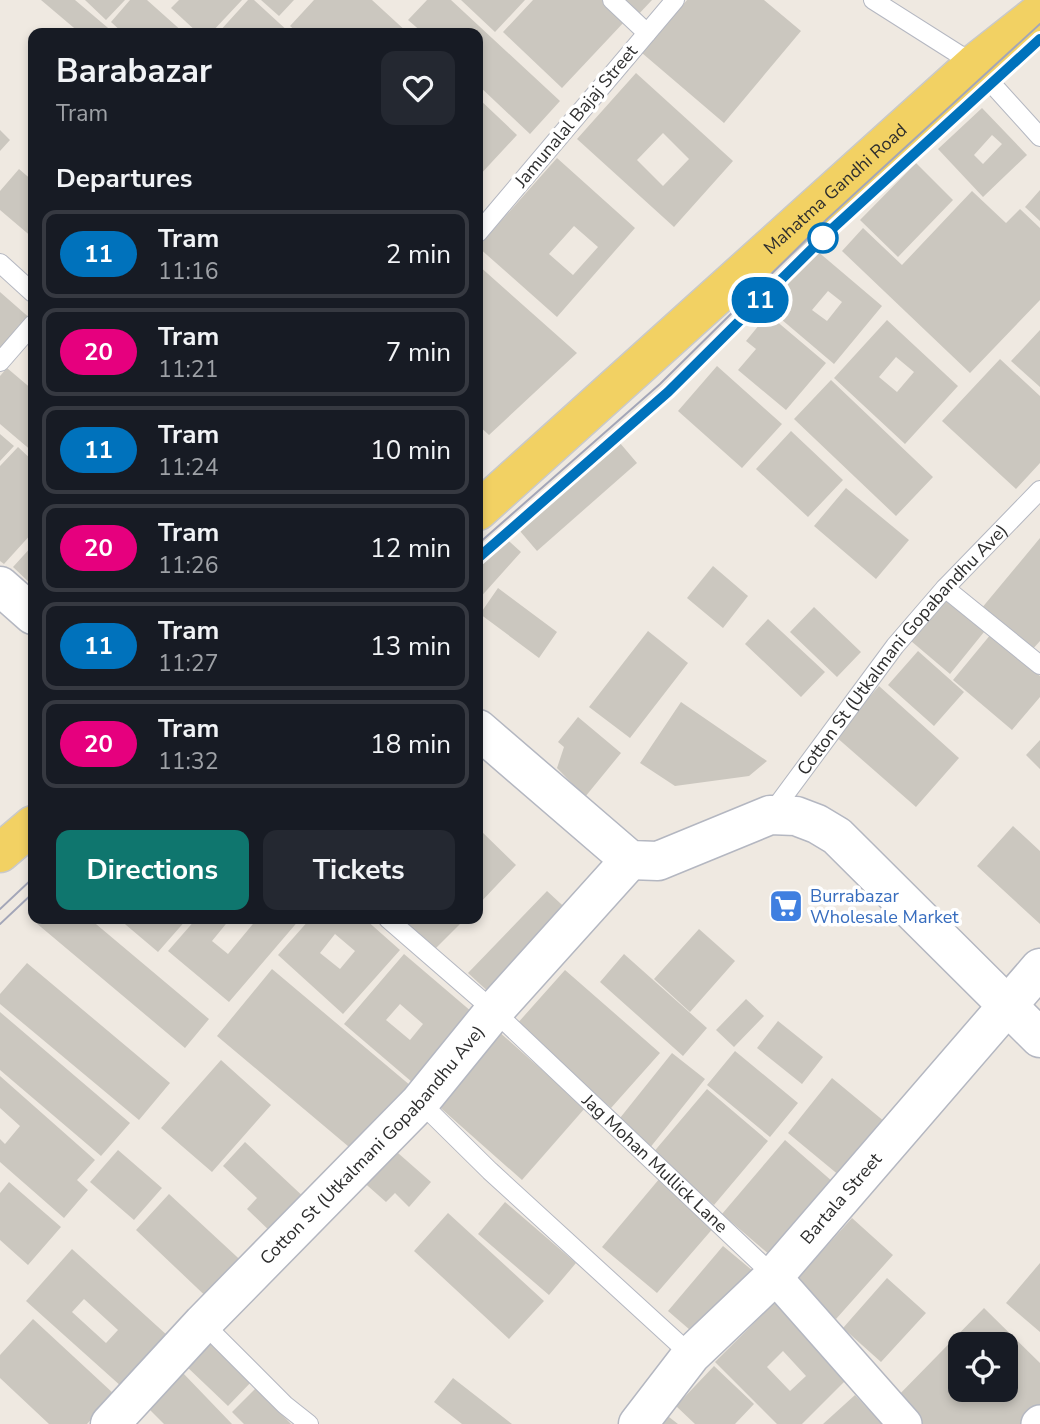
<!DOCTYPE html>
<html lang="en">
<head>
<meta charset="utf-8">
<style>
	:root { --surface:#171b24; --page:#242831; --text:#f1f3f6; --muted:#9ea1a6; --line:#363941; --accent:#0f766e }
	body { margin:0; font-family:"Nunito Sans",sans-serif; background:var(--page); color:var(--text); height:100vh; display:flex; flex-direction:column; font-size:26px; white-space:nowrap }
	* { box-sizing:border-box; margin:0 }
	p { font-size:23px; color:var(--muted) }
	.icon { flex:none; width:38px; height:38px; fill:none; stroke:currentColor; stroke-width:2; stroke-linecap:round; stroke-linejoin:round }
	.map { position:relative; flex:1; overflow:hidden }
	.sheet { position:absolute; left:28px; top:28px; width:455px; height:896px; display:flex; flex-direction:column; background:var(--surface); border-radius:14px; box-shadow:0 4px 10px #0003 }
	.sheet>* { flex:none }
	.badge { padding:0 14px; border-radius:23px; font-size:24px; line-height:46px }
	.fabs { position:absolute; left:948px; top:1332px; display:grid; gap:14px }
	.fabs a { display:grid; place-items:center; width:70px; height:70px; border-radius:14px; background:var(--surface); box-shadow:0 4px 10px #0003; font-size:35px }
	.map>.badge { position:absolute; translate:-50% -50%; box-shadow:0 0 0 4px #fff }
	h2 { padding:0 28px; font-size:26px; line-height:63px }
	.round { display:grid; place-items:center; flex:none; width:74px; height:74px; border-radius:14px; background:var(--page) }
	.overview { display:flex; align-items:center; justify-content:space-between; height:119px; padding:0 28px }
	h1 { font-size:33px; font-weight:700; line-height:52px }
	.action { display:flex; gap:14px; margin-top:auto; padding:14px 28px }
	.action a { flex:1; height:80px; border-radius:14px; background:var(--accent); color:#fff; font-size:28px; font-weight:700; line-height:80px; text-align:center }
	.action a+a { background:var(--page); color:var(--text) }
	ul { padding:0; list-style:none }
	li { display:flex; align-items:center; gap:21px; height:88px; margin:0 14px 10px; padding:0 14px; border:4px solid var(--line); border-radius:14px }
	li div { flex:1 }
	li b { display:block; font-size:26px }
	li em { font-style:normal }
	li .badge { min-width:77px; font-weight:700; text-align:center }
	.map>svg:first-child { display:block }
	.building { fill:#cbc7bf; fill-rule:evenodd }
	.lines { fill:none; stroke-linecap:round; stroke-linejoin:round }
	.service-casing { stroke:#b4b7c1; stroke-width:20 }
	.minor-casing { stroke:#b4b7c1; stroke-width:36 }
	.tertiary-casing { stroke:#b4b7c1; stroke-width:41 }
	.secondary-casing { stroke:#b4b7c1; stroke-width:41 }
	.primary-casing { stroke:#c9c9c9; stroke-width:41 }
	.service { stroke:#fff; stroke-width:18 }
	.minor { stroke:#fff; stroke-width:33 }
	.tertiary { stroke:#fff; stroke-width:38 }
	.secondary { stroke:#fff; stroke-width:38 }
	.primary { stroke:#f2d163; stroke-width:38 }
	.tram { stroke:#a3a6b8; stroke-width:2 }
	.line-casing { stroke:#fff; stroke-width:16 }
	.line { stroke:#0072bc; stroke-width:10 }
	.stop-dot { fill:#fff; stroke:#0072bc; stroke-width:3.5 }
	.labels { text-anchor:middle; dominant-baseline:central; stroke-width:7; stroke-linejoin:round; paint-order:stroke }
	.street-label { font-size:18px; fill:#2e2e2e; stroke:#fff }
	.shop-label { font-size:18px; fill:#366cbe; stroke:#fff; text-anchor:start }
</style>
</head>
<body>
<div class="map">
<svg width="1040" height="1424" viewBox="0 0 1040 1424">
	<rect width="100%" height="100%" fill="#efe9e1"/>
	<path class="building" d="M41,0H75L114,33H80Z
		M85,0H125L106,20Z
		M130,0H147L184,33H123L111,22Z
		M179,0H242L211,33H198L171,8Z
		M248,0H254L290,33H218Z
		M261,0H294L279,16Z
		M314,0H372L408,33H298L290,26Z
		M427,0H451L560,101L530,134L478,85V33H423L408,20Z
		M461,0H525L495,32Z
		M533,0H602L625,21L562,88L503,32Z
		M619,0H652L636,17Z
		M687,0H764L801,31L724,123L642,53Z
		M636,73L733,161L674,227L577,139ZM663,133L689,159L663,186L637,160Z
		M478,98L517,135L478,177Z
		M982,108L1027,155L983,197L938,149ZM992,135L1002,144L983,164L974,155Z
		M0,130L10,140L0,151Z
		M557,158L635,228L557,317L478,247ZM574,226L598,247L573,275L549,254Z
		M916,163L953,200L898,257L860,220Z
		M19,169L33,181V238L0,210V191Z
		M1040,190V221L1025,207Z
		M972,191L1006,223L1020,209L1040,228V300L970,373L842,251L863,228L902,265Z
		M816,250L882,306L834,364L768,308ZM828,291L842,302L827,321L812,310Z
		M478,265L577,353L489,435L478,425Z
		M0,292L32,320L0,357Z
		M768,314L826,363L786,410L738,370L756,349L746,341Z
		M887,320L958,386L905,444L834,378ZM896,357L914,372L897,392L879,377Z
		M1040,330V387L1011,361Z
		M1000,359L1040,396V463L1016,489L942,421Z
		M717,366L782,424L742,468L678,411Z
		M7,368L33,390V452L0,424V376Z
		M831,380L933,477L896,516L794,419Z
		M791,431L843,480L808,517L756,469Z
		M0,434L14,446L0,461Z
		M614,436L637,463L537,551L514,524Z
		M18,447L33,461V532L4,564L0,561V466Z
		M846,488L909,540L876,579L814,526Z
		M499,532L521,552L478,600V555Z
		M1040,538V641L1031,651L981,609Z
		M33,545V586L13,567Z
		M713,566L748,596L723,628L687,598Z
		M498,588L557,632L539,658L480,614Z
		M945,599L984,632L950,674L911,641Z
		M814,607L861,652L837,677L790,632Z
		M768,619L825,672L801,697L745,644Z
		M648,631L688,663L630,738L589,707Z
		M991,634L1040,676V697L1012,730L953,680Z
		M918,651L964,692L934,726L888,685Z
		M879,686L959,758L916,807L835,736Z
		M681,702L767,761L749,776L675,786L640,763Z
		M578,717L621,753L585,797L557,768L564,747L558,742Z
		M1040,740V769L1026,755Z
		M1013,826L1040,851V924L977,866Z
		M478,828L516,865L478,905Z
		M547,891L573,915L494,997L468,973Z
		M38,919H90L209,1019L185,1048L35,922Z
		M119,919H187L158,952Z
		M196,919H230L212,941L228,954L257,919H300L229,1002L168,951Z
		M310,919H365L400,950L343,1014L278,955ZM335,934L355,951L340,969L320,953Z
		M402,919H465L434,950Z
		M699,929L735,961L690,1012L654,979Z
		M404,954L479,1018L419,1088L344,1024ZM400,1004L423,1024L410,1040L386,1020Z
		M624,954L707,1028L683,1056L600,982Z
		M27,963L170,1083L139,1120L0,1004V994Z
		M272,969L411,1086L355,1152L217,1036Z
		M565,970L660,1053L611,1108L516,1025Z
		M746,999L764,1016L734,1047L716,1030Z
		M0,1012L130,1123L101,1156L0,1070Z
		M778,1021L823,1057L802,1084L757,1048Z
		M498,1031L585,1108L522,1180L435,1103Z
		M735,1051L798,1103L770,1137L707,1085Z
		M672,1053L705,1079L649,1149L616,1123Z
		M221,1060L271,1105L212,1172L161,1128Z
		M0,1076L95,1160L77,1180L88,1190L64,1218L0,1162V1139L5,1144L20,1126L0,1108Z
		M832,1078L891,1127L846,1181L788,1133Z
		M707,1089L768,1141L714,1205L652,1154Z
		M785,1140L833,1182L771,1256L722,1214Z
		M245,1142L308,1201L275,1236L247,1209L257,1198L223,1166Z
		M390,1146L431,1182L409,1207L395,1193L386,1202L360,1179Z
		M118,1150L162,1188L134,1220L90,1182Z
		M660,1178L715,1226L657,1293L602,1247Z
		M9,1182L61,1227L28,1265L0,1240V1193Z
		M169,1194L249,1268L215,1305L136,1230Z
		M505,1202L576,1263L549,1295L478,1234Z
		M448,1213L544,1301L509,1339L414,1251Z
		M852,1218L893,1255L836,1319L795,1281Z
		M723,1246L753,1271L697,1336L668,1311Z
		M72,1249L168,1336L122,1387L26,1301ZM84,1299L118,1330L106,1343L72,1312Z
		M1040,1263V1332L1006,1303Z
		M887,1278L926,1313L881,1362L843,1328Z
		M780,1297L855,1371L802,1424H777L715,1362ZM783,1351L806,1376L790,1391L767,1367Z
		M984,1308L1040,1363V1412L1028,1424H912L891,1403ZM961,1344H1006V1390H961Z
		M33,1319L114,1394L87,1424H49L0,1378V1355Z
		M211,1338L254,1379L228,1406L185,1365Z
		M714,1366L754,1404L735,1424H695L676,1406Z
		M182,1372L232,1424H164L147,1407Z
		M453,1378L512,1424H462L434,1402Z
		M256,1388L291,1424H244L232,1412Z
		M855,1395L882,1424H823Z
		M660,1410L678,1424H649Z"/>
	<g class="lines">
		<g class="service-casing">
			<g id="service">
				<path d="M612,0L647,33"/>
				<path d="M873,0L974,64L1040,137"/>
				<path d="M478,233L675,0"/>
				<path d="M0,263L33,293"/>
				<path d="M0,362L33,324"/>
				<path d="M945,588L1040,665"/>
				<path id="s1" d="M770,815L895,646L945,588L1040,490"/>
				<path id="s2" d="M388,919L494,1011L774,1276"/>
				<path d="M420,1102L490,1171L691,1355"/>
				<path d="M203,1323L285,1405L309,1424"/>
			</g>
		</g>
		<g class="minor-casing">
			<path id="minor" d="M774,1276L905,1424
				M1038,1424L1040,1422"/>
		</g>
		<g class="tertiary-casing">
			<g id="tertiary">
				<path d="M0,586L33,615"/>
				<path id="s3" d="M110,1424L203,1323L420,1102L494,1011L630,860"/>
				<path id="s4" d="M638,1424L691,1355L774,1276L1040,968"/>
			</g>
		</g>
		<g class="secondary-casing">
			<path id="secondary" d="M478,729L630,860L658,861L770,815L796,816L817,824L837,836L1040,1038"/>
		</g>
		<g class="primary-casing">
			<g id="primary">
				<path id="s5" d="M478,511L974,64L1040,12"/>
				<path d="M0,853L33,825"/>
			</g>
		</g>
		<use href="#service" class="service"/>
		<use href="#minor" class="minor"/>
		<use href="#tertiary" class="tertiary"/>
		<use href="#secondary" class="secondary"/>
		<use href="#primary" class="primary"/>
		<path class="tram" d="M478,544L660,384L826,220L1040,24
			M478,558L668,392L833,228L1040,39
			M0,909L33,878
			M0,924L33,893"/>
	</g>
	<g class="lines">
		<g class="line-casing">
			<path id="line" d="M478,558L668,392L833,228L1040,39"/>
		</g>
		<use href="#line" class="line"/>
	</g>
	<defs>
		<g id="supermarket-square" transform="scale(1.75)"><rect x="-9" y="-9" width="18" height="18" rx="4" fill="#3f7fe0" stroke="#fff"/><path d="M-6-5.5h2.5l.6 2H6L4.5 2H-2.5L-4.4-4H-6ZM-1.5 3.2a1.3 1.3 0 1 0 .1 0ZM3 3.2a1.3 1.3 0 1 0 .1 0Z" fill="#fff"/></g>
	</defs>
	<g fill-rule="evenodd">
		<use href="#supermarket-square" x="786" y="906"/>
	</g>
	<circle class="stop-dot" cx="823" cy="238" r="14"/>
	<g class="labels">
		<g class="street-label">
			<text transform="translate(576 116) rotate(-50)">Jamunalal Bajaj Street</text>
			<text stroke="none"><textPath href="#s5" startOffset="481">Mahatma Gandhi Road</textPath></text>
			<text stroke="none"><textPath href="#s1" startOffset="212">Cotton St (Utkalmani Gopabandhu Ave)</textPath></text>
			<text stroke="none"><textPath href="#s3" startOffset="383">Cotton St (Utkalmani Gopabandhu Ave)</textPath></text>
			<text stroke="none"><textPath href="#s2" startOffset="362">Jag Mohan Mullick Lane</textPath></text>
			<text stroke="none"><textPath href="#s4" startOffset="304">Bartala Street</textPath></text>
		</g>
		<g class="shop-label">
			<text x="810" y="896">Burrabazar<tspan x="810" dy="21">Wholesale Market</tspan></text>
		</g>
	</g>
</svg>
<div class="fabs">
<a><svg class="icon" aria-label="locate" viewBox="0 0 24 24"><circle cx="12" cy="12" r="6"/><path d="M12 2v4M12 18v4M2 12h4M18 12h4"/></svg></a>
</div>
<b class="badge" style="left:760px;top:300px;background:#0072bc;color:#fff">11</b>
<section class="sheet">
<div class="overview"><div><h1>Barabazar</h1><p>Tram</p></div><a class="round"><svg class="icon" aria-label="heart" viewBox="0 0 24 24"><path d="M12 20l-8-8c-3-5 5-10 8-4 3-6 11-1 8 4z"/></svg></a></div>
<h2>Departures</h2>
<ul>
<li><span class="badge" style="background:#0072bc;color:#fff">11</span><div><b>Tram</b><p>11:16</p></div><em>2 min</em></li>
<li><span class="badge" style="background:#e6007e;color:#fff">20</span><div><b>Tram</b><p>11:21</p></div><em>7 min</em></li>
<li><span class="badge" style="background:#0072bc;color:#fff">11</span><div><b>Tram</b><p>11:24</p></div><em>10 min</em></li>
<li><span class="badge" style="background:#e6007e;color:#fff">20</span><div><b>Tram</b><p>11:26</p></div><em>12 min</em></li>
<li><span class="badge" style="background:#0072bc;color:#fff">11</span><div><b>Tram</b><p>11:27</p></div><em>13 min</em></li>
<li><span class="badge" style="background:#e6007e;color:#fff">20</span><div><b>Tram</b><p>11:32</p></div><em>18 min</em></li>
</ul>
<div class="action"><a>Directions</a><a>Tickets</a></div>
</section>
</div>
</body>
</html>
